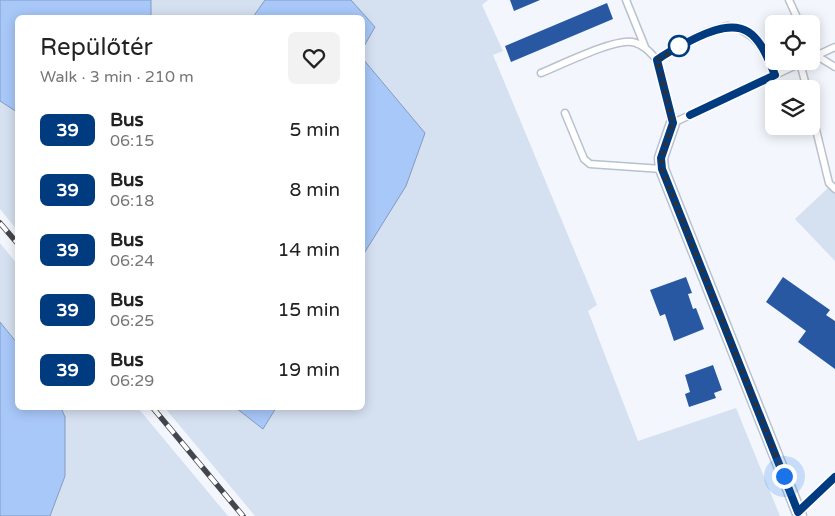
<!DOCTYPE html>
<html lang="en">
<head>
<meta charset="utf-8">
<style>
	:root { --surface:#fff; --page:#f2f2f2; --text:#222; --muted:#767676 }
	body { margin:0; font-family:"Varela Round",sans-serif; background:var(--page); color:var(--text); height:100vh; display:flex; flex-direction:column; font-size:19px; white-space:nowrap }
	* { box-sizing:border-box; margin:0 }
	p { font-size:16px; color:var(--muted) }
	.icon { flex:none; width:28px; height:28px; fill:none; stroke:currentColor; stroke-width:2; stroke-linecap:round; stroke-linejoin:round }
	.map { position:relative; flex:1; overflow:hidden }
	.side { position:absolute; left:15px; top:15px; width:350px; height:395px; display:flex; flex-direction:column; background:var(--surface); border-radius:8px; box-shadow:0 2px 12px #0003 }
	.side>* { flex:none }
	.badge { padding:0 10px; border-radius:8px; font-size:18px; line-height:32px }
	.controls { position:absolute; left:765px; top:15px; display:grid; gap:10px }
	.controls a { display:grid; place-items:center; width:55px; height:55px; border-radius:8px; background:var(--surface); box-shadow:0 2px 12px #0003; font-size:25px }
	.you { position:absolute; width:25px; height:25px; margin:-12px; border:4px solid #fff; border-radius:50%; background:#1a73e8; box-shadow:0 0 0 8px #1a73e833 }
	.map>.badge { position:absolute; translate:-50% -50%; box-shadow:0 0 0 2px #fff }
	.round { display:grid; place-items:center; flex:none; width:52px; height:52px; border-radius:8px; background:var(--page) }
	.headline { display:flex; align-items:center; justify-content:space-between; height:85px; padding:0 25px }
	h1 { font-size:24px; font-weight:600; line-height:38px }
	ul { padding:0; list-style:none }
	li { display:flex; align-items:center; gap:15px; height:60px; padding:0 25px }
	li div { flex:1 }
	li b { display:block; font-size:19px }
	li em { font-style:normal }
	li .badge { min-width:55px; font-weight:700; text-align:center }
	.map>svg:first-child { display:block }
	.green { fill:#d5e0f1 }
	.water { fill:#a8c8f9; stroke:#839bbf }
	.building { fill:#2758a1 }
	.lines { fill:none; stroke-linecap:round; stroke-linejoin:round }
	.service-casing { stroke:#b8c1ce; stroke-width:9 }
	.minor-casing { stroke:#b8c1ce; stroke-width:15 }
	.service { stroke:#fff; stroke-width:6 }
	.minor { stroke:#fff; stroke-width:12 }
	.rail-casing { stroke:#43464c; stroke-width:5.5 }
	.rail { stroke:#fff; stroke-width:4; stroke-dasharray:11; stroke-linecap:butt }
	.line-casing { stroke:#fff; stroke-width:11 }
	.line { stroke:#003b80; stroke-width:8 }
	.walk { stroke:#2e3137; stroke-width:5; stroke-dasharray:0 9 }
	.stop-dot { fill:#fff; stroke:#003b80; stroke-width:2.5 }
</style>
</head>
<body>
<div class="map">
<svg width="835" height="516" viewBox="0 0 835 516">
	<rect width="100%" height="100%" fill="#f3f7fd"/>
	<path class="green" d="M151,0H265L253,18L151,17Z
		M351,0H488L482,5L503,51L493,55L597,305L588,311L638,441L736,408L780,516H255L165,408H236L263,429L276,408H362L363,255L425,133L363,59V48L375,27Z
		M0,101L17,112V230L0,209Z
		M829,187L835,193V261L795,219Z
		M0,243L17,264V343L0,322Z
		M61,408H138L228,516H50L65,476V417Z"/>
	<path class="water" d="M0,0H151V17L18,18L17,112L0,101Z
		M265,0H351L375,27L363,48L362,18L253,17Z
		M363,59L425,133L406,186L363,255Z
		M0,322L17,343L18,408H61L65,417V476L50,516H0Z
		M236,408H276L263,429Z"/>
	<path class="building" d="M510,0H540L514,11Z
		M607,3L613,19L511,62L505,46Z
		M686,277L692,293L688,294L693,309L696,308L704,329L674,341L665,314L660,316L650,290Z
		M783,277L830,310L826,315L835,321V369L798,342L806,331L766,302Z
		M713,365L722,390L714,393L716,398L689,407L685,394L690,392L685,375Z"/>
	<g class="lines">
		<g class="service-casing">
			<path id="service" d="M626,0L645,47
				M789,0L800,24
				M728,26C756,31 765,51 775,75L673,123L657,60C677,45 703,32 728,26Z
				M811,45L817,56L835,67
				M811,58L835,47
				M800,63L807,89
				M541,73C561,65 613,39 632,42C643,44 650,52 657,60
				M775,75L805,61
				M811,109L829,183L835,189
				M565,113L584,159L590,164L662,169
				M798,512L835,477"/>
		</g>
		<g class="minor-casing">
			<path id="minor" d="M673,123L661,158L662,169L800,516"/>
		</g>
		<use href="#service" class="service"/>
		<use href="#minor" class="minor"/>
		<g class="rail-casing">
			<path id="rail" d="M0,223L18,244
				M153,408L243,516"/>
		</g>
		<use href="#rail" class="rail"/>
	</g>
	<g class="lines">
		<g class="line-casing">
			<path id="line" d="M690,115L775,75C758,32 745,15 698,37C684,44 670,50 657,60L673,123L661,158L662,169L798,512L835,477"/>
		</g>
		<use href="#line" class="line"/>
		<path class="walk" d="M679,46L685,44L657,60L673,123L661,158L662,169L784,476"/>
	</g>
	<circle class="stop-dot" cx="679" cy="46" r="10"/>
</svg>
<div class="controls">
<a><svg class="icon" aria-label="locate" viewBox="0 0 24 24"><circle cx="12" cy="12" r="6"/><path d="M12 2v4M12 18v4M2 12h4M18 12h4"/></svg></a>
<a><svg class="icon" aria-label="layers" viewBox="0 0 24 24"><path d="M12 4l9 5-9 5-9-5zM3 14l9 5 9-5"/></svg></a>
</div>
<div class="you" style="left:784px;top:476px"></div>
<section class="side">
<div class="headline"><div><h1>Repülőtér</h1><p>Walk · 3 min · 210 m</p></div><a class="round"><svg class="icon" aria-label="heart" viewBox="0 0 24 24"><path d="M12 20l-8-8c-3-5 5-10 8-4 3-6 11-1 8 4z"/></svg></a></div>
<ul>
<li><span class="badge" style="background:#003b80;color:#fff">39</span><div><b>Bus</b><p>06:15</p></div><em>5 min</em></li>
<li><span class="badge" style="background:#003b80;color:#fff">39</span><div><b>Bus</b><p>06:18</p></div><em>8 min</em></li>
<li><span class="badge" style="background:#003b80;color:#fff">39</span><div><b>Bus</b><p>06:24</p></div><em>14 min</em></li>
<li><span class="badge" style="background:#003b80;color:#fff">39</span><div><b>Bus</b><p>06:25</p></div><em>15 min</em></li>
<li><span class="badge" style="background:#003b80;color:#fff">39</span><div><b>Bus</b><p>06:29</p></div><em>19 min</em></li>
</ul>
</section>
</div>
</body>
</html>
